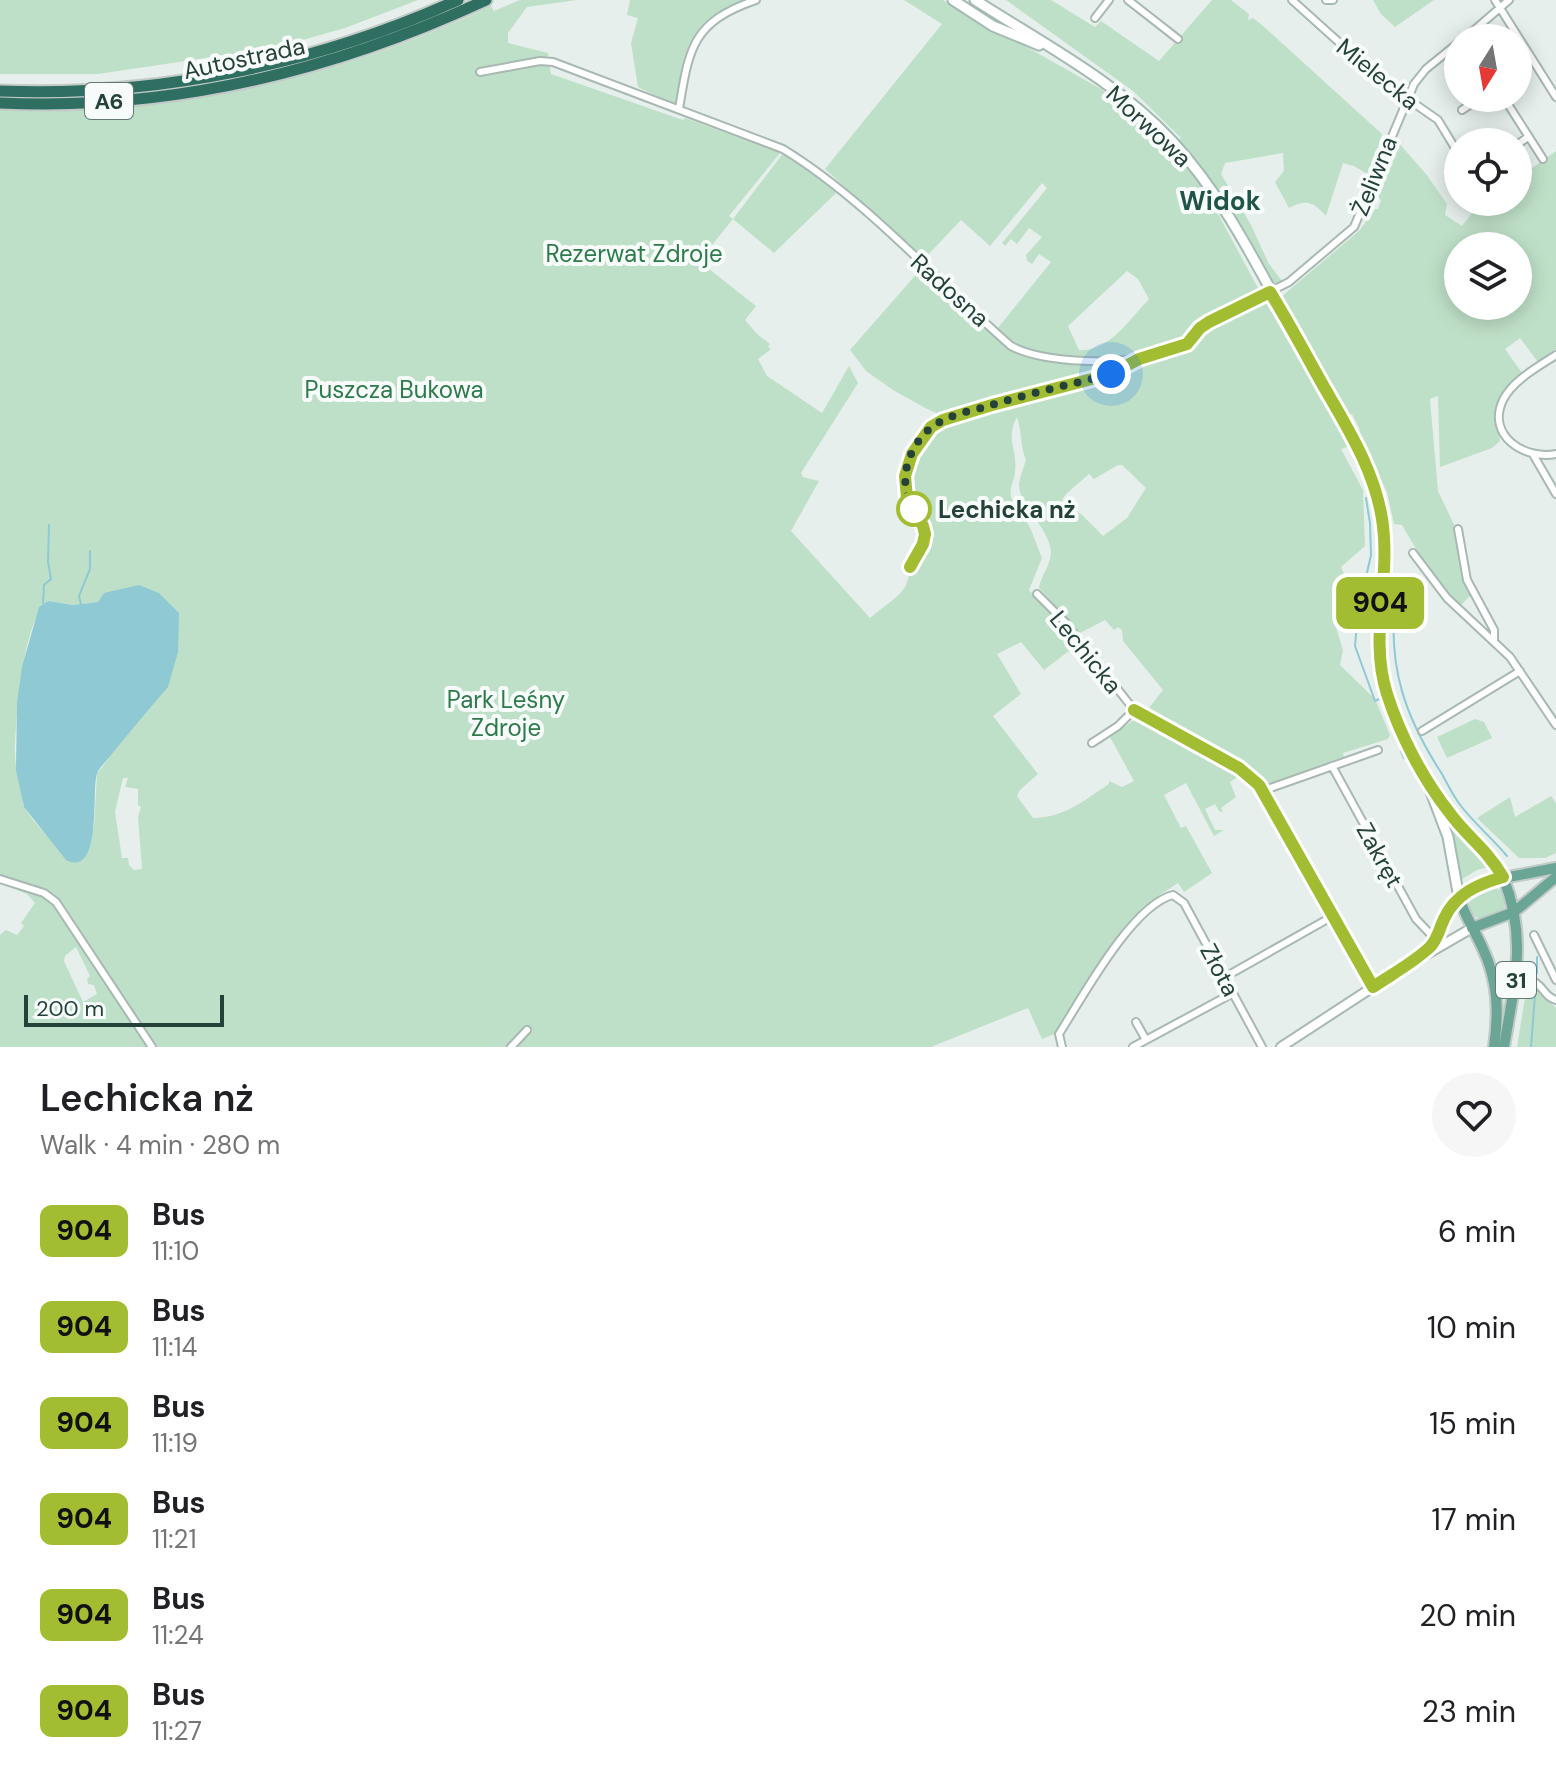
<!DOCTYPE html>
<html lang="en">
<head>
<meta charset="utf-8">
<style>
	:root { --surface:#fff; --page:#f6f6f6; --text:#202124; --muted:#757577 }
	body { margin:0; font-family:"DM Sans",sans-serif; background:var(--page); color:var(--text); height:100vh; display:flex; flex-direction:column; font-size:30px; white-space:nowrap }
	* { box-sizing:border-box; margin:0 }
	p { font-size:26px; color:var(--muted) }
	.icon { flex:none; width:44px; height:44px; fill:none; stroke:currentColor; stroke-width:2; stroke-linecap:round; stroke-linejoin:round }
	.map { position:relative; height:1047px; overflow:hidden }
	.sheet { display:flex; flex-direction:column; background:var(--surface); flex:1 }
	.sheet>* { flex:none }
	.badge { padding:0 16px; border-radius:12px; font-size:28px; line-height:52px }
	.needle { width:52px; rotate:191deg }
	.fabs { position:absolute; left:1444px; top:24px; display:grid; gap:16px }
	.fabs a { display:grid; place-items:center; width:88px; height:88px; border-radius:50%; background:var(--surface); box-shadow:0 4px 20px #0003; font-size:40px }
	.scale { position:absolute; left:24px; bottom:20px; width:200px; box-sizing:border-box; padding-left:8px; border:4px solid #24423a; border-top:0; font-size:22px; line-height:28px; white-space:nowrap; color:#24423a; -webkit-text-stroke:6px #f7fbf9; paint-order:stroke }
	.you { position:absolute; width:40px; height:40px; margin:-20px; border:6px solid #fff; border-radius:50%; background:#1a73e8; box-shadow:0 0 0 12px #1a73e833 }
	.map>.badge { position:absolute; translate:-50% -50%; box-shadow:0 0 0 4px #fff }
	.round { display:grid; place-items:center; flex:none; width:84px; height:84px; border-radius:42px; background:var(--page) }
	.summary { display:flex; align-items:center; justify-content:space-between; height:136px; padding:0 40px }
	h1 { font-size:38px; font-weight:600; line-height:60px }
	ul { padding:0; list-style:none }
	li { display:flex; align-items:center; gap:24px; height:96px; padding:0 40px }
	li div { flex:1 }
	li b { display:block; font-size:30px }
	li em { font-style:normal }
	li .badge { min-width:88px; font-weight:700; text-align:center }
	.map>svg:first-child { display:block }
	.green { fill:#bfe0c8; fill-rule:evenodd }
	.water { fill:#8ec9d4 }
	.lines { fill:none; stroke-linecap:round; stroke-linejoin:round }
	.stream { stroke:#8ec9d4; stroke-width:2 }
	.minor-casing { stroke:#a8b8b2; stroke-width:10 }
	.tertiary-casing { stroke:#a8b8b2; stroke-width:12 }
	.secondary-casing { stroke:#a4bbb3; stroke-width:13 }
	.primary-casing { stroke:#c2cac8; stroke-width:14 }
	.motorway-casing { stroke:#c2cac8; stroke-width:15 }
	.minor { stroke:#fff; stroke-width:6 }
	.tertiary { stroke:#fff; stroke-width:8 }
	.secondary { stroke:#fff; stroke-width:9 }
	.primary { stroke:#6aa596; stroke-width:10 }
	.motorway { stroke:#2f6f62; stroke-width:11 }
	.line-casing { stroke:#fff; stroke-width:18 }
	.line { stroke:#a2bd31; stroke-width:12 }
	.walk { stroke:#24423a; stroke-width:8; stroke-dasharray:0 14.4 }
	.stop-dot { fill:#fff; stroke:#a2bd31; stroke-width:4 }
	.labels { text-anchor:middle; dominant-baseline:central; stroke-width:8; stroke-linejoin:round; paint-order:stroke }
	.shield { fill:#f7fbf9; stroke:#637a73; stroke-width:2 }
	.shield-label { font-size:22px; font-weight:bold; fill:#24423a }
	.street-label { font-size:24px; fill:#24423a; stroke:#f7fbf9 }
	.park-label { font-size:24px; fill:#2d7a4b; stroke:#f7fbf9 }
	.stop-label { font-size:24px; font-weight:bold; fill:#24423a; stroke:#f7fbf9; text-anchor:start }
	.neighbourhood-label { font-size:26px; font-weight:bold; fill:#1f5548; stroke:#f7fbf9 }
</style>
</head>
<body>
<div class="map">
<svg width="1556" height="1047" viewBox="0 0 1556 1047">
	<rect width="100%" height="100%" fill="#e6efeb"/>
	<path class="green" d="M0,0H418L345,28L299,41L246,52L98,74H0Z
		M520,0H577L527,7L508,33V43L548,53L551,74L683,120L685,118L780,153L729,216L733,219L784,152L811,170L836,193L774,253L733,219L699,261L756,306L745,320L757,334L770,344L768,347L771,349L758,359L767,376L822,413L849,366L858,383L801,473L803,477L819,481L791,531L870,618C880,609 894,601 903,590C907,586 907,579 910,574C916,563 926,556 928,542C932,519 920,516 912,498C901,476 917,439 937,428C954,417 993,414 1014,407L1011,394L944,416L927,409L893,390L866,371L850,350L920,270L993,334L1051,262L1039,254L1032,264L1027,261L1026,255L1042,237L1029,228L1017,244L1011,239L1005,246L1002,243L1047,188L1042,183L990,246L961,220L924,259L825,169L942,24L904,0H943L989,28L1025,43V46L1101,89L1169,147L1181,138L1133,91L1006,0H1051L1095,27L1101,21L1159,61L1212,0H1231L1249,14L1248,20L1253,18L1262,25L1382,134L1369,175L1354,166L1343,163L1326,216C1314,203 1308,198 1289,208L1275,182L1284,171L1283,153L1225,163L1221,174L1251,225L1269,264L1282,281L1276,285H1273L1220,188L1209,197L1266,303L1293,344L1350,446L1341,449L1363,490L1365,546L1341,567L1349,586L1343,618L1335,624L1343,650L1340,665L1375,699L1390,735L1388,739L1343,753L1344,757L1266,785L1145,713L1163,690L1123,641L1122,630L1118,627L1114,630L1105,620L1080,633L1039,588C1041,575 1051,565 1051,552C1049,527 1019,507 1019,484C1020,476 1024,467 1026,460C1020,446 1022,431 1017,417C1005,440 1018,450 1015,472C1014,483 1007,489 1013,502C1015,507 1021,511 1024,517C1032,529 1036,544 1042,558L1029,590L1078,644L1044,670L1021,642L997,654L1021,694L993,716L1038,774L1020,790L1017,796L1033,818C1066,817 1083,801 1109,784V781L1122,787L1134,781L1110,737L1138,717L1242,774L1230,782L1236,797L1221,808L1223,812L1219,811L1215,804L1205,809L1215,830H1224L1214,836L1186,783L1164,795L1181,828L1186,826L1212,873L1184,892L1178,883L1152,900L1127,925L1057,1033L1042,1039L1028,1008L931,1047H0V935L6,930L17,935L24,926L21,923L35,903L27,894L0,883V109C174,113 333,81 491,6L494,11ZM1127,271L1138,279L1149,299C1129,320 1109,352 1079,350L1068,326ZM1118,465H1122L1146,488L1127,518L1103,536L1082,515L1062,500L1066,494L1089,474L1094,479ZM48,601L73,605L98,602L125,737L97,774L94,827L63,856C53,839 35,826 25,808C21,802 24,803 23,796C20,781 15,769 15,754C15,722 23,618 48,601ZM123,778H128L125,787L138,789V805L141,807L138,817L142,869L134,870L129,865L128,858H122L115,812ZM76,947L90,976L87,979L88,984L94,985L97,994L83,1002L64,961L65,956Z
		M630,0H748C690,17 681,51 677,106L638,87L631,43L638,18L627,15Z
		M1373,0H1434L1395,27L1381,14Z
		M1397,141L1426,174L1447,204L1445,215L1462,226L1480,202H1518V178L1556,151V349L1538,362L1520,338L1505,349L1522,373L1514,382L1496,416L1500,441L1492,448L1440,467L1438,396L1430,399L1438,491L1458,533L1462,569L1471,595L1460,606L1423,561L1402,525L1394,524L1387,492L1356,433L1360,430L1352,414L1347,416L1281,297L1360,230L1375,209H1378L1381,200L1376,195L1397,151ZM1458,246H1518V306H1458Z
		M1475,719L1484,722L1492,738L1447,758L1437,737Z
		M1551,796L1556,803V853L1545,858H1519L1477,818L1510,797L1515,817Z
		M1445,814L1492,866L1477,870L1459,881Z
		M1469 903a18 18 0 1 1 36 0a18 18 0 1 1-36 0Z
		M1530,982L1556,1008V1047H1517L1527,985Z"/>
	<path class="water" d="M139,585L159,593L179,613L178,652L168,687C149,709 130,731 112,754C108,760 99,767 97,774C91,788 103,879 66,860L24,807L16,770L17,703L22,667L39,607L48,601L73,605L98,602L104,593Z"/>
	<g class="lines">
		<path class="stream" d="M1366,498L1370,523L1371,555L1358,612L1355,646L1375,701L1381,698L1397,739
			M1375,515C1385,577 1364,633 1381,697
			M1395,600C1388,668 1405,717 1442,774C1448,785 1453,796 1461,806C1475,824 1492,838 1507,856
			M43,603L44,585L51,579L48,562L49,525
			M81,604L79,596L90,569V551
			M1401,751L1404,758
			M1537,973V957
			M1531,1047L1535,995"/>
		<g class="minor-casing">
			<path id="minor" d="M1128,0L1178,39
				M1292,0L1382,81L1438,120L1458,153
				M1326,0H1333
				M1495,0L1556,97
				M1095,18L1109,0
				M1465,38L1509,0
				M480,72L540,61L553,62L783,149C865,199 938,282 1011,346C1050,367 1150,366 1188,344C1196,339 1200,328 1209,322L1289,282L1354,227L1414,84L1426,69L1458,43
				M1504,98L1543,159
				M679,109C689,48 692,22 756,0
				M1462,110L1480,98
				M1518,144L1528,137
				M1556,355C1538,367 1513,380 1503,400C1486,436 1525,460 1556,454
				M1534,456L1556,494
				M1458,529L1467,580L1494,630V640
				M1413,553L1447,598L1510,657L1556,725
				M910,567C916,557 926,545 925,533C925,521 913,510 908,500C894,471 918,434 943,420L1111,374L1135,361
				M1037,594L1065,622L1134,710L1239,768L1259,785L1374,988
				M1422,731L1520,671
				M1092,743L1118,726L1134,710
				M1332,766L1416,919L1435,939
				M1262,791L1378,750
				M0,879L44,893L56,902L152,1047
				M1534,935L1556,980
				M1491,968C1505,977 1524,974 1536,983C1545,989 1545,997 1556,1000
				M1225,977L1333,916
				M1136,1022L1146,1040
				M511,1047L527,1030
				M1062,1047L1059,1034C1082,998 1132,905 1173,895L1184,903L1262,1047
				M1133,1047L1233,993"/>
		</g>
		<g class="tertiary-casing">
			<path id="tertiary" d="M1427,954L1472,928
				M1281,1047L1419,957L1435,939L1446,914L1459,898"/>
		</g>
		<g class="secondary-casing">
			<path id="secondary" d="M953,0L993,26L1039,45
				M975,0C1042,43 1117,82 1172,141C1228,201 1264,280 1304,351C1331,399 1366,448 1379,502C1396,573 1364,633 1391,706C1405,742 1425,782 1449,813C1467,836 1488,850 1503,877
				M1431,792L1448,837L1459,898"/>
		</g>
		<g class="primary-casing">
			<path id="primary" d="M1503,877C1528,938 1514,985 1504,1047
				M1472,928L1514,912L1556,877
				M1494,1047C1499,1012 1498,981 1483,949C1475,931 1465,916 1459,898L1488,881L1556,868"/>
		</g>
		<g class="motorway-casing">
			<path id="motorway" d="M0,91C158,97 314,65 458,0
				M0,103C169,111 333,71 486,0"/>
		</g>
		<use href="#minor" class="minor"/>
		<use href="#tertiary" class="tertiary"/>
		<use href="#secondary" class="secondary"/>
		<use href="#primary" class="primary"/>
		<use href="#motorway" class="motorway"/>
	</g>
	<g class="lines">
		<g class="line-casing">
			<path id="line" d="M910,567L923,544L925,534L923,526L907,498L905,476L912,454L931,427L943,420L992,405L1111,374L1139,359L1187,344L1200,328L1209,322L1270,292C1289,323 1306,355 1324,387C1349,430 1377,475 1383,526C1390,583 1369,637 1387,694C1400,735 1423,779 1449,812C1467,837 1486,848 1503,877C1478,884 1455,894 1444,919C1439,929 1438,939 1430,947C1413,963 1392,974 1373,987L1259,785L1239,768L1134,710"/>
		</g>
		<use href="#line" class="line"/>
		<path class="walk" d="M914,509C895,482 909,440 938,423C951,415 969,411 985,407C1026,394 1069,385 1111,374"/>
	</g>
	<circle class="stop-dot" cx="914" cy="509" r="16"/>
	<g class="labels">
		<g class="shield">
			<rect x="85" y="83" width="48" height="36" rx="6"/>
			<rect x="1496" y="962" width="40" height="36" rx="6"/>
		</g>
		<g class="shield-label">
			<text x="109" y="101">A6</text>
			<text x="1516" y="980">31</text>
		</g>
		<g class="street-label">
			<text transform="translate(244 58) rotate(-12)">Autostrada</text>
			<text transform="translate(1378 74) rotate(39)">Mielecka</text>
			<text transform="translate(1149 126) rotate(43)">Morwowa</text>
			<text transform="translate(1374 176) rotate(-68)">Żeliwna</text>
			<text transform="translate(950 290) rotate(42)">Radosna</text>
			<text transform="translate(1086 652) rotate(51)">Lechicka</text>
			<text transform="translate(1380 855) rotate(61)">Zakręt</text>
			<text transform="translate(1220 970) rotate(62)">Złota</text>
		</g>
		<g class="park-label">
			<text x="634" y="253">Rezerwat Zdroje</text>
			<text x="394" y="389">Puszcza Bukowa</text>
			<text x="506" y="699">Park Leśny<tspan x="506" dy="28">Zdroje</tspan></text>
		</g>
		<g class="stop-label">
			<text x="938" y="509">Lechicka nż</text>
		</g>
		<g class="neighbourhood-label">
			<text x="1220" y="201">Widok</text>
		</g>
	</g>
</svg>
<div class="fabs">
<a><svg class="needle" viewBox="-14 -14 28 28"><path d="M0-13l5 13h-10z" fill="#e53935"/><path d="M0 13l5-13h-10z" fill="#757577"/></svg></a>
<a><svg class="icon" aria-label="locate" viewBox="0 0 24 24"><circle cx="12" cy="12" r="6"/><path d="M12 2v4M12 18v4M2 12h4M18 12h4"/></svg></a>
<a><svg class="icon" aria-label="layers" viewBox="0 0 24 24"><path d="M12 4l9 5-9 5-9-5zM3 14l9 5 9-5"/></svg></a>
</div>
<div class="scale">200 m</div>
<div class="you" style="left:1111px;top:374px"></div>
<b class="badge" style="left:1380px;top:603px;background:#a2bd31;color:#111">904</b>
</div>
<section class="sheet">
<div class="summary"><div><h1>Lechicka nż</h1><p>Walk · 4 min · 280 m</p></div><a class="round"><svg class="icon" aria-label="heart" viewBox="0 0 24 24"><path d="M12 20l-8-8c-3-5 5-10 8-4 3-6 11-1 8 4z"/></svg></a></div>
<ul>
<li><span class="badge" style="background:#a2bd31;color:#111">904</span><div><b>Bus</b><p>11:10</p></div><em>6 min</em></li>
<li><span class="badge" style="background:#a2bd31;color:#111">904</span><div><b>Bus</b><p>11:14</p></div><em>10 min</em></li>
<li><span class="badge" style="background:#a2bd31;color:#111">904</span><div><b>Bus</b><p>11:19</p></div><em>15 min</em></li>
<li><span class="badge" style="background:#a2bd31;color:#111">904</span><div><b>Bus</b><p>11:21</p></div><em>17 min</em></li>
<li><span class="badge" style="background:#a2bd31;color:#111">904</span><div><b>Bus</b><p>11:24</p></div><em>20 min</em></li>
<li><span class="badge" style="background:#a2bd31;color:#111">904</span><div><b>Bus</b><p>11:27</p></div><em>23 min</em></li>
</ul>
</section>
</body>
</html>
